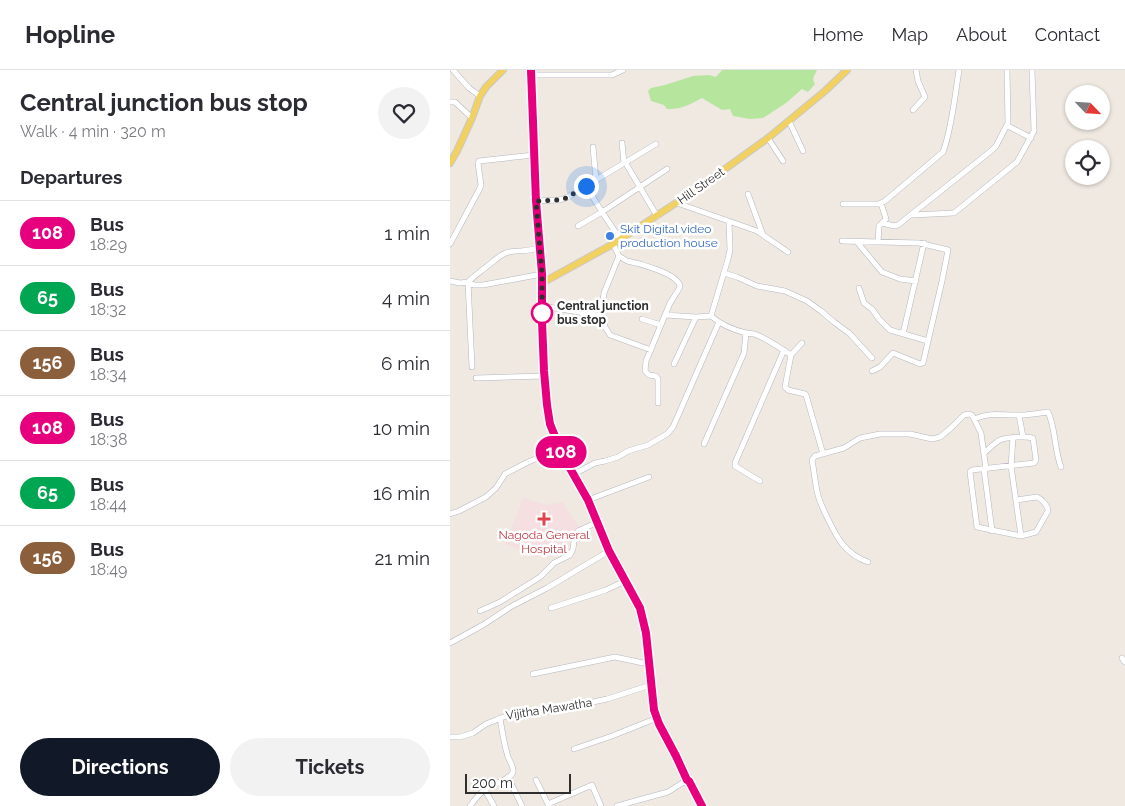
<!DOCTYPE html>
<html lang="en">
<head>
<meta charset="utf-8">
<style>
	:root { --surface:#fff; --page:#f2f2f3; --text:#2b2b33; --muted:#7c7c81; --line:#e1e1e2; --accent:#111827 }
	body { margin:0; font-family:Raleway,sans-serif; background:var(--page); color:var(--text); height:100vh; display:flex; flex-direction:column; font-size:19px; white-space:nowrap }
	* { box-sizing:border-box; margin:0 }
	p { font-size:16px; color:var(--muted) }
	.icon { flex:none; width:28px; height:28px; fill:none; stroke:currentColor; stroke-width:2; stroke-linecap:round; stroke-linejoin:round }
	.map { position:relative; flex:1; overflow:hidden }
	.details { display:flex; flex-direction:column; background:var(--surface); width:450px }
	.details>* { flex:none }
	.badge { padding:0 10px; border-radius:16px; font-size:18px; line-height:32px }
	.needle { width:32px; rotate:115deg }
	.fabs { position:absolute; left:615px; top:15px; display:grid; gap:10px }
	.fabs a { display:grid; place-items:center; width:45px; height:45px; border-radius:50%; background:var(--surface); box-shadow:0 1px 4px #0004; font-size:25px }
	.scale { position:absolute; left:15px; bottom:12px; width:106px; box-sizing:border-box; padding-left:5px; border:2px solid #2e2e2e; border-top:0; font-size:14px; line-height:18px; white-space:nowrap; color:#2e2e2e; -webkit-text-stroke:4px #fff; paint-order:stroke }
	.you { position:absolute; width:25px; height:25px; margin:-12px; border:4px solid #fff; border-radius:50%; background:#1a73e8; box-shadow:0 0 0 8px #1a73e833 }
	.map>.badge { position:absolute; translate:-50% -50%; box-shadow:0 0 0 2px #fff }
	h2 { padding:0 20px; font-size:19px; line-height:45px }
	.round { display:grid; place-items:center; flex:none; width:52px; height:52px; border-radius:26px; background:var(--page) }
	.summary { display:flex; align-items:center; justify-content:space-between; height:85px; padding:0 20px }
	h1 { font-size:24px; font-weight:700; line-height:38px }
	.button { display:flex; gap:10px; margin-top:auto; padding:10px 20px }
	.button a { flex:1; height:58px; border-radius:30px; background:var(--accent); color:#fff; font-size:20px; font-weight:700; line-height:58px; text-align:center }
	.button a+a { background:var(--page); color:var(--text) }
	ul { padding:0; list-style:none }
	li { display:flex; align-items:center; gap:15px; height:65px; padding:0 20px; border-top:1px solid var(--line) }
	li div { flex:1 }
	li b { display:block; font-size:19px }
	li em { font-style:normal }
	li .badge { min-width:55px; font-weight:700; text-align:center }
	header { display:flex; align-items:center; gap:30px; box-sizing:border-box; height:70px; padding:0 25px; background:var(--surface); border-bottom:1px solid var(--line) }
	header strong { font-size:24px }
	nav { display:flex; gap:28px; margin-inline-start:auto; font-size:18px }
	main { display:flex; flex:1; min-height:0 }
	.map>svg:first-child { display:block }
	.medical { fill:#f5dfe0 }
	.green { fill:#b6e59e }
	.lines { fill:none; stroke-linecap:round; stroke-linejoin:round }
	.minor-casing { stroke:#b4b7c1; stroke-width:6 }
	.major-casing { stroke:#c9c9c9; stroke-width:8 }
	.minor { stroke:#fff; stroke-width:5 }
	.major { stroke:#f2d163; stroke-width:6 }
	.line-casing { stroke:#fff; stroke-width:11 }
	.line { stroke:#e6007e; stroke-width:8 }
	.walk { stroke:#2e2e2e; stroke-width:5; stroke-dasharray:0 9 }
	.shop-dot { fill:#3f7fe0; stroke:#fff; stroke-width:2 }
	.stop-dot { fill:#fff; stroke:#e6007e; stroke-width:2.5 }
	.health-dot { fill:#e0444e; stroke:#fff; stroke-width:2 }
	.labels { text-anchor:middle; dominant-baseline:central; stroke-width:5; stroke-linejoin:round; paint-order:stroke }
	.street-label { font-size:12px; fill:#2e2e2e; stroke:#fff }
	.shop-label { font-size:12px; fill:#366cbe; stroke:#fff; text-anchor:start }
	.stop-label { font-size:12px; font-weight:bold; fill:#2e2e2e; stroke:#fff; text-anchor:start }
	.health-label { font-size:12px; fill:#be3a42; stroke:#fff }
</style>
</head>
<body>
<header>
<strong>Hopline</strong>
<nav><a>Home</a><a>Map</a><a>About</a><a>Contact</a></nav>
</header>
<main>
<section class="details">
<div class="summary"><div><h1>Central junction bus stop</h1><p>Walk · 4 min · 320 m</p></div><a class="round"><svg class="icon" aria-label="heart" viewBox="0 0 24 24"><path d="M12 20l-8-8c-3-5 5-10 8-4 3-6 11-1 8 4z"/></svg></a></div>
<h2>Departures</h2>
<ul>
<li><span class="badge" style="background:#e6007e;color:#fff">108</span><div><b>Bus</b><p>18:29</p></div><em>1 min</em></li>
<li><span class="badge" style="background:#00a651;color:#fff">65</span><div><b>Bus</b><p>18:32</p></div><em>4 min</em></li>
<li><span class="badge" style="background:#8b5e3c;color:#fff">156</span><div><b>Bus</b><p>18:34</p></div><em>6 min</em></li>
<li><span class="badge" style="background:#e6007e;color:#fff">108</span><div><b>Bus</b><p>18:38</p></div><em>10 min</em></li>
<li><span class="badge" style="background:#00a651;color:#fff">65</span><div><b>Bus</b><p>18:44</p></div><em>16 min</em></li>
<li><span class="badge" style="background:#8b5e3c;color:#fff">156</span><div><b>Bus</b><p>18:49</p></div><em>21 min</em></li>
</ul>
<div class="button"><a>Directions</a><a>Tickets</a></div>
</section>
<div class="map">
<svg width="675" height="736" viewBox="0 0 675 736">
	<rect width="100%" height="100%" fill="#efe9e1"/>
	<path class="medical" d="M73,428L97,435L113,432L132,462L110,481H96L88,487L55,474Z"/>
	<path class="green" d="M272,0H367C365,5 361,8 365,14L358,22L352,19L336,33L313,48L300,49L283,46L280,39L272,40L252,28C241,34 230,40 217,39L214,35L201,31L198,21L201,18L215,15L243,6L259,5L266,7Z"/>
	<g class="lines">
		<g class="minor-casing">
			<path id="minor" d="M3,0L19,18L30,26
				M81,5H162L173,0
				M0,32H5L22,48
				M463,40L475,27L468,11L466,0
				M339,51L353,81
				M558,56L581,68
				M318,68L333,91
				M172,73L174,93
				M143,77L146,110
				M175,92L207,146
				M298,124L313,165
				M86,131L109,130L116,128L206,74
				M227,133L307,161L338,182
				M393,134H429L435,131L493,82C502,58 505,25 509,0
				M462,145L504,143L567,92L584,61L582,0
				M279,152L280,180L278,189L261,246C270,254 284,260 296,263C300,264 303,263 307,265C319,270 330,278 341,285
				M432,153L444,156L448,155L541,81L546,76L558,53L557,0
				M128,156L152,142L136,116
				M170,169L152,142L217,99
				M392,171L469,173L498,180L492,211L473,293L470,294L443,283L430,297L422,301
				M407,172L432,202L450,209L466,211
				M428,172L429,156L436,149L431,133
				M0,174L29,120L31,115L28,93L29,91L84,85
				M163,174L169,186L177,191C188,193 227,203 230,216C230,218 222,230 220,233L196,291L195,301L199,305L206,306L208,309V333
				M90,177C81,182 69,180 59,182C49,184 44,192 36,197C30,202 24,206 18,212L24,215H33L92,204
				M169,186L154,223L152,237L155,257L160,265L201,280
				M274,203L287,207L307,216L335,221L357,231L371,241L384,252L399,263L422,288
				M0,211L10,213L18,212L22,297
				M409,218L414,233L422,239L429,249L440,260L478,271
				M92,236L153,246
				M215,245L246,247L261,246
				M192,249L211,255
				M453,264L474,173
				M352,273L341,285L335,317L338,320L355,324L356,325L373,384
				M224,294L246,247
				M26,308L95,306
				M569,345L573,367
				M524,349L531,363L536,399
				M563,368L561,396L571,466
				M254,374L294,283L296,263
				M534,383C539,379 544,373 550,370C557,367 577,366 583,368L586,390L584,393L522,400L520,402L527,457L566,465L571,466L586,462L598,441C598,436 592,429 587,427L566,430
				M534,399L542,461
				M124,404L145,393L155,391L168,387L178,381L198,375L217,364L223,357L269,252
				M310,411L285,396V393L334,280
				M138,430L199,407
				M0,444L9,441L36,427L46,418L55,404L78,392L110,379
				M418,492C395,484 387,468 377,447C373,439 369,431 367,421C365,411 364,401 362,390L365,386L394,378L410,368L430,364H460L482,369L490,367L501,358L514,345L519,344L522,345L524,349C543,341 552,346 571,345C580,345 589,343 598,342C606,359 604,379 611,397
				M101,538L156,520L175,511
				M30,541L50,532L90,507L104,493L120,485L123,479L124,471L128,461L148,452
				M0,573L33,555L62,536L97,518L159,481
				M672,588L675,592
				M83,604L165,587L193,593L199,592
				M0,667H10L23,663L36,654L56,646L101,641L157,629L201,615
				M124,679L162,666L207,648
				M58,707L72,736
				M86,710L99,736
				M35,720L44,736
				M98,734L142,715L151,736
				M20,736C25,729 30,723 36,719C43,714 61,709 63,702C64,698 60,691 58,687C54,674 52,660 50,648
				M167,736L218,722L237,710"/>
		</g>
		<g class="major-casing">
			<path id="major" d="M81,0L86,131L92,204V251L94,301L100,354L113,386L138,430L159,481L189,538L196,563L204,640L209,654L226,686L237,710L239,711L252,736
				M0,93L7,81L22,48L30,26L36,17L53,0
				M92,213L163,174L243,122L318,68L375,21L397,0"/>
		</g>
		<use href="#minor" class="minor"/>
		<use href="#major" class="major"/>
	</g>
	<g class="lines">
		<g class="line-casing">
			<path id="line" d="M81,0L86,131L92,204V251L94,301L97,335L100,354L113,386L138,430L159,481L190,538L196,563L204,640L209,654L226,686L237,710L239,711L252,736"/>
		</g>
		<use href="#line" class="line"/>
		<path class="walk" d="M92,243V244V204L86,131L109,130L116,128L136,116"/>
	</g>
	<circle class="shop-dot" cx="160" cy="166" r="5"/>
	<circle class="stop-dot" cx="92" cy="243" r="10"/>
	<path class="health-dot" d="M91.5 441.5h5v5h5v5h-5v5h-5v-5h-5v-5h5z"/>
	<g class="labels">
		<g class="street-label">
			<text transform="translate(251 116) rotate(-35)">Hill Street</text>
			<text transform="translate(99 639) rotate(-9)">Vijitha Mawatha</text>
		</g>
		<g class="shop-label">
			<text x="170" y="159">Skit Digital video<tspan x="170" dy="14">production house</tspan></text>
		</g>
		<g class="stop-label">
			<text x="107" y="236">Central junction<tspan x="107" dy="14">bus stop</tspan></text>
		</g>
		<g class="health-label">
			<text x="94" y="465">Nagoda General<tspan x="94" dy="14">Hospital</tspan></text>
		</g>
	</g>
</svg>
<div class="fabs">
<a><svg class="needle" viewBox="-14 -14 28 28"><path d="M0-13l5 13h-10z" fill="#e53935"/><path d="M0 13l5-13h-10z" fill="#7c7c81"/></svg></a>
<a><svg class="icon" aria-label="locate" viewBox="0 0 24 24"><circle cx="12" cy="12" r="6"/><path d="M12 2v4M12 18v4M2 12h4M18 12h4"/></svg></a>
</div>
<div class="scale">200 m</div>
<div class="you" style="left:136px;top:116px"></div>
<b class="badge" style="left:111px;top:382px;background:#e6007e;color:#fff">108</b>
</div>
</main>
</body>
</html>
